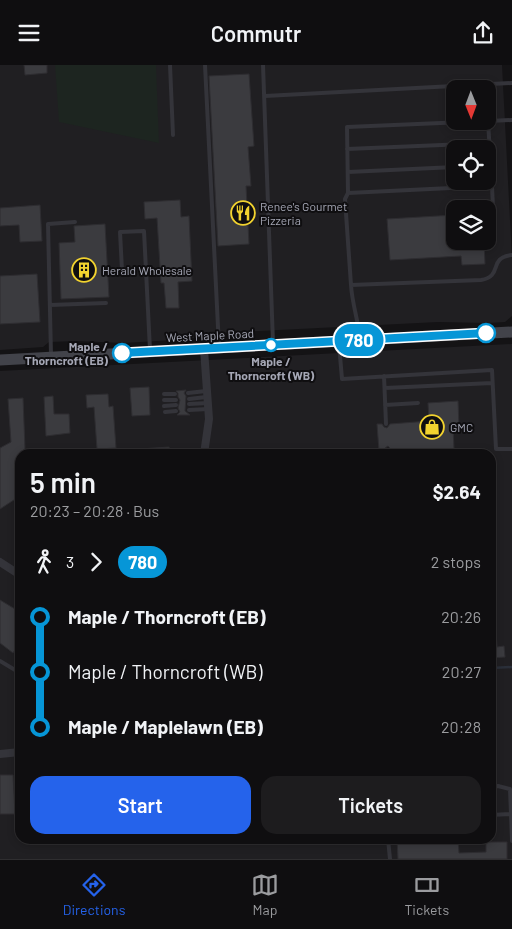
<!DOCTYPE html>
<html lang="en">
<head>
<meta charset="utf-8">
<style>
	:root { --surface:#0f0e10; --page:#1d1c1e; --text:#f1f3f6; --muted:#9b9c9f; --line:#2f2e30; --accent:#2563eb }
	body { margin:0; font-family:Barlow,sans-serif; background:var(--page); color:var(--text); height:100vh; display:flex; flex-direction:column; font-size:19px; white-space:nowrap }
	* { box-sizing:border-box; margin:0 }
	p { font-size:16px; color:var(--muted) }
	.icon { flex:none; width:28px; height:28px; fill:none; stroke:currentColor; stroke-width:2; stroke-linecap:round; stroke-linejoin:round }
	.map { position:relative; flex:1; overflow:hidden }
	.sheet { position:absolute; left:15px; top:384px; width:481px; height:395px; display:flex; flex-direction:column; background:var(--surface); border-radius:15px; box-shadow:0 2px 8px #0003,0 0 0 1px var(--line) }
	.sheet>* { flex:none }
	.badge { padding:0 10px; border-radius:16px; font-size:18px; line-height:32px }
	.needle { width:32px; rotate:179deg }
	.controls { position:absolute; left:446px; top:15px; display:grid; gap:10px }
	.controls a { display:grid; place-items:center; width:50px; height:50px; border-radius:10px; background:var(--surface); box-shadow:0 2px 8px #0003,0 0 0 1px var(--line); font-size:25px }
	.map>.badge { position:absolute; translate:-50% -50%; box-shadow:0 0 0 2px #fff }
	.legs { display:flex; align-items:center; gap:8px; height:55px; padding:0 15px; font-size:16px }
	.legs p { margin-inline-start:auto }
	.summary { display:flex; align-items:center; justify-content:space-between; height:85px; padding:0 15px }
	h1 { font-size:28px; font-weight:600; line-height:38px }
	.button { display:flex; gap:10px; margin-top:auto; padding:10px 15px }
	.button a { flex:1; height:58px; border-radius:15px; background:var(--accent); color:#fff; font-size:20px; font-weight:600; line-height:58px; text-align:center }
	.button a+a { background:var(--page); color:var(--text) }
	ul { padding:0 15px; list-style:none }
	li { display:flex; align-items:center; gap:18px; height:55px; font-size:19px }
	li i { display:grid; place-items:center; width:8px; height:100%; margin:0 6px; background:currentColor }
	li i::after { content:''; width:12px; height:12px; margin:-6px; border:4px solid; border-radius:50%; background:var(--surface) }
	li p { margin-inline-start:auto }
	li:first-child i { background:linear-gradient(#0000 50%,currentColor 0) }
	li:last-child i { background:linear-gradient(currentColor 50%,#0000 0) }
	header { display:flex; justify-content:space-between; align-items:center; height:65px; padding:0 15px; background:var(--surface); font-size:22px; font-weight:600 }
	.menu { display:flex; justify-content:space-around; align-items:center; height:70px; border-top:1px solid var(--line); background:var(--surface); font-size:14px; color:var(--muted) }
	.menu a { display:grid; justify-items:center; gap:2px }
	.menu .selected { color:var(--accent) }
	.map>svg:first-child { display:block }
	.built { fill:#201f22; fill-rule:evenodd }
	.green { fill:#1d2520 }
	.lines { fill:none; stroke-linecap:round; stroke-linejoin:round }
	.stream { stroke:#2a2f39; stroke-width:2.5 }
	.building { fill:#3b3b3f; stroke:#2e2d31 }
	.lane { stroke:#34343a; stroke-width:4 }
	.street { stroke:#34343a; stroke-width:8 }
	.secondary { stroke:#42434a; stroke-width:11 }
	.line-1-casing { stroke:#fff; stroke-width:11 }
	.line-1 { stroke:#0696d7; stroke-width:8 }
	.stop-1-dot { fill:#fff; stroke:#0696d7; stroke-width:2.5 }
	.labels { text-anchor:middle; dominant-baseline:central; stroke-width:4; stroke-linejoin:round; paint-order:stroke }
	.poi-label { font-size:12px; fill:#a5a7b5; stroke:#0f0e10; text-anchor:start }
	.street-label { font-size:12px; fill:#a5a7b5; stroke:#0f0e10 }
	.stop-label { font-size:12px; font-weight:bold; fill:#a5a7b5; stroke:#0f0e10; text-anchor:end }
</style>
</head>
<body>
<header><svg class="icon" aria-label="menu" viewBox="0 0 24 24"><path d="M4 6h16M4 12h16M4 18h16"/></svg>Commutr<svg class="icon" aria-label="share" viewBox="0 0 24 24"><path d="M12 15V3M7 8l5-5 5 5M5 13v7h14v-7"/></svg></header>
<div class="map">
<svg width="512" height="794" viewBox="0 0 512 794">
	<rect width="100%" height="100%" fill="#141315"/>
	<path class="built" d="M0,0H502L512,194V251L505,257L487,258L438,257L238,267L203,269L191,274L124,278L76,276L49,277L43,282L0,285ZM455,24H488V56H455ZM455,84H488V116H455ZM455,144H488V176H455Z
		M512,279V794H0V306ZM20,389H491V774H20Z"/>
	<path class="green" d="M55,0H156L159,78L59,57Z"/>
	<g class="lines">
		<path class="stream" d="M491,603L512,602"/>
	</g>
	<path class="building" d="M24,0H47V8L25,10Z
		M249,9L254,81L248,82L251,121H246L249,179L218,181L209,11Z
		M180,135L181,152L189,151L192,216L178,217L179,243H166L164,218H161L157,153L145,154L144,137Z
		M40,140L42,176L20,177L19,160L0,161V143Z
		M455,150V176H484L485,199L462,200L461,191L390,195L387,154Z
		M105,159L109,232L61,234L59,178L75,177L74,161Z
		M37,209L40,257L0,259V211Z
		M149,322L150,350L132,351L130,323Z
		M186,325L184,328L186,331L185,346L190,350H177L180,347L178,343L180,335L178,332V328L176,326Z
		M108,329L109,342L113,341L116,383L97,384L94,342L87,343L86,330Z
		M53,331L54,349H69L70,368L46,371L44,332Z
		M23,333L25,384L20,387V431L0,444V383L11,377L8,334Z
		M458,336L459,362H453L454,384H452L453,389H402L401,385H392L388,381L385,383L384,386H379L377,359H382L384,362L387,363L390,359L429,356L428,338Z
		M169,382L170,389H139V384Z
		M0,535L20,547V577L13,588L0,578Z
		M491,566H496L497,582L504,581L505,592L491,593Z
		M0,710H13L15,749H0Z
		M397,774H458L459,788L486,787V777H507V794H398Z"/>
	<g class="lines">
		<path class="lane" d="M170,0L173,70
			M205,0L219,282
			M263,0L273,278
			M265,31L512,18
			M488,56L512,55
			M347,84L489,78
			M348,107L455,102
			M348,128L347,62L488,56L492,121
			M122,205L120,167L144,166L150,285
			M351,220L345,134L348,128L492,121L494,165
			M50,240L106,238
			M360,273C358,255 352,238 351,220L481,215C504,211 487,193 512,190
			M339,279L342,314L492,305L496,384H512
			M51,290L48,159L75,157
			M384,311L386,359
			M385,323L492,318
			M188,328L206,326
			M164,329H175
			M189,334L206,332
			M164,335H176
			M189,339L208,338
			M385,340L418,338
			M164,341L176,340
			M189,345L208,344
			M165,347L176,346
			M388,385V389
			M0,596L20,608
			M491,722L498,721L510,724L511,749L491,750
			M511,749L512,776
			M388,774L390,794"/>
		<path class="street" d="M204,284L209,354L204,389
			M0,497L20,510
			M0,689L20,687"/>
		<path class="secondary" d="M0,295L512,267"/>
	</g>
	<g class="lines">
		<g class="line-1-casing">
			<path id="line-1" d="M122,288L486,268"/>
		</g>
		<use href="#line-1" class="line-1"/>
	</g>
	<defs>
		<g id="restaurant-ring" transform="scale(1.25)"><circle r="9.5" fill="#0f0e10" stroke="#f2d32f" stroke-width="1.5"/><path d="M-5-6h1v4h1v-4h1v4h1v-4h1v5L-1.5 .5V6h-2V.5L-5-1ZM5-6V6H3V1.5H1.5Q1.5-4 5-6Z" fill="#f2d32f"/></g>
		<g id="building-ring" transform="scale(1.25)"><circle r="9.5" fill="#0f0e10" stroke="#f2d32f" stroke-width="1.5"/><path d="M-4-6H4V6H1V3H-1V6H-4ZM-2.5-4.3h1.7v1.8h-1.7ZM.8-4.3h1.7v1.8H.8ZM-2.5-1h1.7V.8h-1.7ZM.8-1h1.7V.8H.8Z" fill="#f2d32f"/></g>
		<g id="shop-ring" transform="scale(1.25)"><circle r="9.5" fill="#0f0e10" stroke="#f2d32f" stroke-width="1.5"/><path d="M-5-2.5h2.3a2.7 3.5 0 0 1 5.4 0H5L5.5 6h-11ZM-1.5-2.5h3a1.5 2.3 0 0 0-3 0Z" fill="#f2d32f"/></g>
	</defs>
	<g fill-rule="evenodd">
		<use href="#restaurant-ring" x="243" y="148"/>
		<use href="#building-ring" x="84" y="205"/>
		<use href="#shop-ring" x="432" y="362"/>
	</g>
	<g class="stop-1-dot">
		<circle cx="486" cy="268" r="9"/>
		<circle cx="271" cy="280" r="6"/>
		<circle cx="122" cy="288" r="9"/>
	</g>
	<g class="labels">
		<g class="poi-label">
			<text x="260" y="141">Renee's Gourmet<tspan x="260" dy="14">Pizzeria</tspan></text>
			<text x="102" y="205">Herald Wholesale</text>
			<text x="450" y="362">GMC</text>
		</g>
		<g class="street-label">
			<text transform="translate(210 270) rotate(-3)">West Maple Road</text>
		</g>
		<g class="stop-label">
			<text x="108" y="281">Maple /<tspan x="108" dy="14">Thorncroft (EB)</tspan></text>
			<text x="271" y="296" text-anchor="middle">Maple /<tspan x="271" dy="14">Thorncroft (WB)</tspan></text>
		</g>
	</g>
</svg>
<div class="controls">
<a><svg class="needle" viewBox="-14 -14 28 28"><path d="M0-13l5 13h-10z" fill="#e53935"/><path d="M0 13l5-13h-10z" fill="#9b9c9f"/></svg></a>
<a><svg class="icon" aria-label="locate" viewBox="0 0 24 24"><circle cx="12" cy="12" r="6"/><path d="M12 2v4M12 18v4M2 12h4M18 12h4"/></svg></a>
<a><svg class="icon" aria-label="layers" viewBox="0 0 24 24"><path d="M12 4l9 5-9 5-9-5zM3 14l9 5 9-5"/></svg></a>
</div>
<b class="badge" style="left:359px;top:275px;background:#0696d7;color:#fff">780</b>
<section class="sheet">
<div class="summary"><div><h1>5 min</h1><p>20:23 – 20:28 · Bus</p></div><b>$2.64</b></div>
<div class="legs"><svg class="icon" aria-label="walk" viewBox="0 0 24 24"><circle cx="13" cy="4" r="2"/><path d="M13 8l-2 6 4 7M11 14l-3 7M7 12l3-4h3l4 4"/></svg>3<svg class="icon" aria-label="forward" viewBox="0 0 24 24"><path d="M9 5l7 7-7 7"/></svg><b class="badge" style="background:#0696d7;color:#fff">780</b><p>2 stops</p></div>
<ul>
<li><i style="color:#0696d7"></i><b>Maple / Thorncroft (EB)</b><p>20:26</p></li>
<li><i style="color:#0696d7"></i><span>Maple / Thorncroft (WB)</span><p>20:27</p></li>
<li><i style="color:#0696d7"></i><b>Maple / Maplelawn (EB)</b><p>20:28</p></li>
</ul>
<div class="button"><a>Start</a><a>Tickets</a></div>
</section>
</div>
<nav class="menu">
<a class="selected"><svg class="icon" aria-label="directions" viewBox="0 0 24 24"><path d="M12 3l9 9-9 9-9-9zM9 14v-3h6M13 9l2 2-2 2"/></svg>Directions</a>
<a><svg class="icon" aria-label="map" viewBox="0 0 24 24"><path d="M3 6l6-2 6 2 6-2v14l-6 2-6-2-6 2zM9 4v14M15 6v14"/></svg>Map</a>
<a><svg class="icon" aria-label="tickets" viewBox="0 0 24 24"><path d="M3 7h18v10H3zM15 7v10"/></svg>Tickets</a>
</nav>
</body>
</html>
